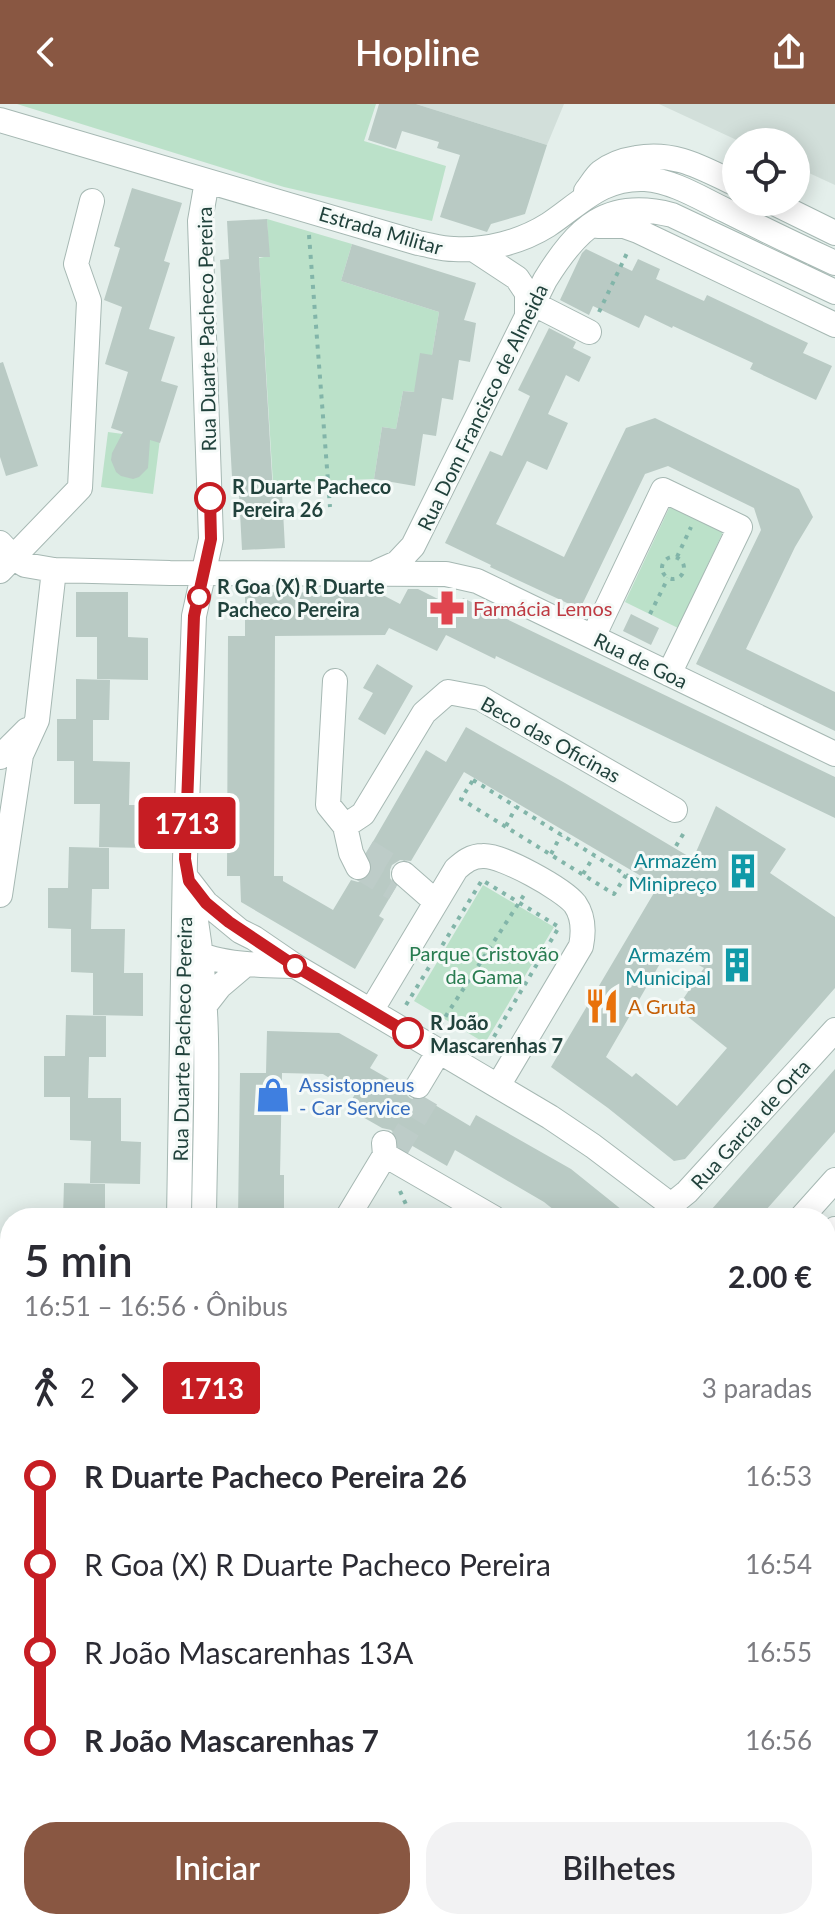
<!DOCTYPE html>
<html lang="pt">
<head>
<meta charset="utf-8">
<style>
	:root { --surface:#fff; --page:#f2f2f3; --text:#2b2b33; --muted:#7c7c81; --accent:#895742 }
	body { margin:0; font-family:Lato,sans-serif; background:var(--page); color:var(--text); height:100vh; display:flex; flex-direction:column; font-size:30px; white-space:nowrap }
	* { box-sizing:border-box; margin:0 }
	p { font-size:26px; color:var(--muted) }
	.icon { flex:none; width:44px; height:44px; fill:none; stroke:currentColor; stroke-width:2; stroke-linecap:round; stroke-linejoin:round }
	.map { position:relative; flex:1; overflow:hidden }
	.details { position:absolute; left:0px; top:1104px; width:836px; height:722px; display:flex; flex-direction:column; background:var(--surface); border-radius:32px 32px 0 0; box-shadow:0 4px 20px #0003 }
	.details>* { flex:none }
	.badge { padding:0 16px; border-radius:6px; font-size:28px; line-height:52px }
	.buttons { position:absolute; left:722px; top:24px; display:grid; gap:16px }
	.buttons a { display:grid; place-items:center; width:88px; height:88px; border-radius:50%; background:var(--surface); box-shadow:0 4px 20px #0003; font-size:40px }
	.map>.badge { position:absolute; translate:-50% -50%; box-shadow:0 0 0 4px #fff }
	.legs { display:flex; align-items:center; gap:12px; height:88px; padding:0 24px; font-size:26px }
	.legs p { margin-inline-start:auto }
	.overview { display:flex; align-items:center; justify-content:space-between; height:136px; padding:0 24px }
	h1 { font-size:44px; font-weight:600; line-height:60px }
	.action { display:flex; gap:16px; margin-top:auto; padding:16px 24px }
	.action a { flex:1; height:92px; border-radius:32px; background:var(--accent); color:#fff; font-size:32px; font-weight:600; line-height:92px; text-align:center }
	.action a+a { background:var(--page); color:var(--text) }
	ul { padding:0 24px; list-style:none }
	li { display:flex; align-items:center; gap:28px; height:88px; font-size:30px }
	li i { display:grid; place-items:center; width:12px; height:100%; margin:0 10px; background:currentColor }
	li i::after { content:''; width:20px; height:20px; margin:-10px; border:6px solid; border-radius:50%; background:var(--surface) }
	li p { margin-inline-start:auto }
	li:first-child i { background:linear-gradient(#0000 50%,currentColor 0) }
	li:last-child i { background:linear-gradient(currentColor 50%,#0000 0) }
	header { display:flex; justify-content:space-between; align-items:center; height:104px; padding:0 24px; background:var(--accent); color:#fff; font-size:36px; font-weight:600 }
	.map>svg:first-child { display:block }
	.built { fill:#d2dfda }
	.green { fill:#bbe1c9 }
	.building { fill:#b9cac4; fill-rule:evenodd }
	.lines { fill:none; stroke-linecap:round; stroke-linejoin:round }
	.minor-tunnel { stroke:#bdccc8; stroke-width:24; stroke-dasharray:24 12; stroke-linecap:butt }
	.minor-casing { stroke:#a6b8b3; stroke-width:26 }
	.path { stroke:#82b5a9; stroke-width:4; stroke-dasharray:4 6; stroke-linecap:butt }
	.minor { stroke:#fff; stroke-width:24 }
	.rail-casing { stroke:#5c7d77; stroke-width:9 }
	.rail { stroke:#f5faf8; stroke-width:6; stroke-dasharray:18; stroke-linecap:butt }
	.path-bridge { stroke:#82b5a9; stroke-width:4; stroke-dasharray:4 6; stroke-linecap:butt }
	.line-1-casing { stroke:#fff; stroke-width:18 }
	.line-1 { stroke:#c61d23; stroke-width:12 }
	.stop-1-dot { fill:#fff; stroke:#c61d23; stroke-width:4 }
	.labels { text-anchor:middle; dominant-baseline:central; stroke-width:6; stroke-linejoin:round; paint-order:stroke }
	.street-label { font-size:20px; fill:#21423c; stroke:#f5faf8 }
	.stop-label { font-size:20px; font-weight:bold; fill:#21423c; stroke:#f5faf8; text-anchor:start }
	.health-label { font-size:20px; fill:#be3a42; stroke:#f5faf8; text-anchor:start }
	.culture-label { font-size:20px; fill:#0d838f; stroke:#f5faf8; text-anchor:end }
	.park-label { font-size:20px; fill:#287c50; stroke:#f5faf8 }
	.food-label { font-size:20px; fill:#c56008; stroke:#f5faf8; text-anchor:start }
	.shop-label { font-size:20px; fill:#366cbe; stroke:#f5faf8; text-anchor:start }
</style>
</head>
<body>
<header><svg class="icon" aria-label="back" viewBox="0 0 24 24"><path d="M15 5l-7 7 7 7"/></svg>Hopline<svg class="icon" aria-label="share" viewBox="0 0 24 24"><path d="M12 15V3M7 8l5-5 5 5M5 13v7h14v-7"/></svg></header>
<div class="map">
<svg width="835" height="1825" viewBox="0 0 835 1825">
	<rect width="100%" height="100%" fill="#e4efeb"/>
	<path class="built" d="M416,0H564L547,41Z
		M659,0H835V81L796,63V38H741Z
		M0,1241L10,1251V1467L0,1455Z
		M318,1816H429L436,1825H326Z"/>
	<path class="green" d="M17,0H376L364,37L446,62L432,117L284,83Z
		M267,115L352,140L341,177L439,208L432,251L414,288L403,287L396,325L382,323L374,375L273,379L259,154L269,152Z
		M108,328L160,335L153,390L101,383Z
		M671,400L724,426L678,524L625,498Z
		M483,781L554,823L485,939L414,897Z"/>
	<path class="building" d="M379,0H416L547,41L525,110L491,120L487,128L440,113L460,51L437,44L439,38L402,27L396,45L368,36Z
		M132,84L182,99L164,157L170,159L149,225L175,233L161,277L178,282L160,339L150,336L148,364L139,373L133,375L121,372L116,368L111,356L112,349L123,328L111,324L128,268L105,260L122,203L104,196L120,144L114,142Z
		M267,115L270,153H259L273,389L282,388L285,444L242,446L239,390L233,391L220,156L229,155L227,117Z
		M352,140L476,179L464,216L476,219L470,258L459,256L453,296L442,294L436,332L423,330L415,382L374,375L382,323L396,325L403,287L414,288L420,249L432,251L439,208L341,177Z
		M586,145L632,167L638,155L660,165L656,175L704,197L707,191L808,239L803,249L832,262L816,296L750,265L753,259L673,222L672,224L645,211L639,224L593,202L589,211L560,196L582,149Z
		M549,224L576,238L573,244L591,253L579,278L566,271L548,310L568,319L547,366L527,357L496,420L564,453L626,324L655,314L799,385L813,413L795,443L746,545L835,588V627L696,560L761,426L754,404L668,362L645,370L580,505L490,463L491,461L445,439L490,347L502,352L530,292L518,286Z
		M3,258L38,362L6,372L0,353V259Z
		M408,485H418L458,505L463,494L835,673V714L496,552L495,555L446,531L437,547L389,524L385,531L275,532L274,772H283V777L333,806L351,776L358,778L364,777L371,771L373,763L367,748L426,646L446,658L466,623L565,679L693,755L716,702L786,745L770,769L835,813V884L685,1055L674,1057L608,1004L551,963L658,782L464,668L411,757L400,756L392,761L390,766V774L396,783L379,812L384,815L355,865L241,798L240,772H227L228,532H245V488L379,489L400,500ZM669,844L704,864L677,904L727,944L677,1002L636,969L632,973L606,953Z
		M76,488H128V533L148,534V576L97,575V533H76Z
		M631,510L659,524L651,541L623,527Z
		M377,560L413,582L385,631L358,615L373,589L363,584Z
		M76,575L110,576L109,616H93V657L130,658L129,701H146L145,744L99,743L100,700H74V657H57V615H76Z
		M69,743L109,744V785H92L91,825H125L124,869H143V912L93,911V869L71,868V825L48,824V784H68Z
		M66,911L106,912V953H89L88,994H121V1037L141,1038L140,1080L90,1079L91,1037L70,1036V993H44V952H65Z
		M267,927L339,929L378,951L370,964L403,983L405,989L410,994L417,997L425,995L470,1022L476,1011L571,1065L632,1114H564L544,1098L455,1046L447,1062L397,1033L391,1026L382,1024L347,1004L355,990L323,970L282,969L280,1071H284V1114H238L240,969H266Z
		M835,965V1028L759,1114H704Z
		M64,1079L105,1080V1114H63Z"/>
	<g class="lines">
		<path class="minor-tunnel" d="M367,747L404,770
			M358,763L395,785
			M396,1046L430,989
			M826,1414L835,1415"/>
		<g class="minor-casing">
			<path id="minor" d="M0,16L418,139C430,141 442,145 454,145C486,147 521,138 548,121C581,99 602,73 645,75C673,77 700,94 725,106C761,124 798,142 835,159
				M586,87C591,81 595,73 601,68C611,60 623,56 636,54C675,47 702,64 736,80
				M772,98L835,129
				M598,122H624L638,127L835,221
				M473,145L517,174L527,189V211
				M532,199L589,228
				M0,439L14,454L25,461L54,466L170,469L446,470L477,477L835,650
				M0,467L80,384L89,197L76,160L92,97
				M379,467L397,459L413,442L545,176C577,124 607,94 672,111L835,188
				M593,533L663,386L740,423L669,570
				M335,577L328,701L345,722
				M0,653L27,626
				M358,763L351,749L345,722L363,710L424,609L448,588L480,594L675,706
				M404,770L436,798
				M189,777L206,799L240,827L254,834L295,862L550,1013L593,1042L671,1101
				M0,791L21,651L37,616L54,466
				M196,817C212,915 205,1015 204,1114
				M189,844C213,862 266,861 295,862
				M206,900L220,882L246,860
				M371,907L456,765C464,758 471,752 483,752C502,751 563,785 575,800C584,813 584,827 581,842L498,982
				M418,982L439,947
				M385,1051L494,1114
				M179,1114L185,755L194,512L211,435L200,117L207,77
				M347,1114L385,1051L384,1039
				M668,1114L671,1101L687,1088L835,926
				M801,1114L835,1076
				M826,1135L835,1125
				M0,1583L10,1592
				M826,1701L835,1702
				M252,1816L261,1825
				M473,1816L495,1825
				M575,1825L576,1816
				M660,1825L661,1816
				M771,1825L773,1816"/>
		</g>
		<path class="path" d="M309,131L330,403
			M599,208L628,147
			M662 464a11 11 0 1 1 22 0a11 11 0 1 1-22 0Z
			M677,453L691,423
			M650,510L668,474
			M473,676L626,771L614,790L461,695Z
			M506,722L516,703
			M676,742L685,727
			M551,750L561,731
			M583,770L594,752
			M626,771L652,782
			M406,901L482,776L559,823L489,941L483,946
			M440,921L524,791
			M400,1087L412,1114
			M0,1233L10,1241
			M0,1325L10,1337
			M138,1816L143,1825
			M129,1825L145,1816"/>
		<use href="#minor" class="minor"/>
		<g class="rail-casing">
			<path id="rail" d="M0,1297L10,1310
				M0,1355L10,1367
				M0,1378L10,1390
				M0,1432L10,1443
				M340,1816L347,1825
				M357,1816L364,1825
				M386,1816L394,1825
				M403,1816L410,1825"/>
		</g>
		<use href="#rail" class="rail"/>
		<path class="path-bridge" d="M0,1364L10,1356"/>
	</g>
	<g class="lines">
		<g class="line-1-casing">
			<path id="line-1" d="M210,394L211,435L194,512L185,755L189,777L206,799L229,818L295,862L408,929"/>
		</g>
		<use href="#line-1" class="line-1"/>
	</g>
	<defs>
		<g id="pharmacy-bare" transform="scale(2.76)"><path d="M-2-6h4v4h4v4h-4v4h-4v-4h-4v-4h4Z" fill="#e0444e" stroke="#f5faf8" stroke-width="2.5" paint-order="stroke"/></g>
		<g id="building-bare" transform="scale(2.76)"><path d="M-4-6H4V6H1V3H-1V6H-4ZM-2.5-4.3h1.7v1.8h-1.7ZM.8-4.3h1.7v1.8H.8ZM-2.5-1h1.7V.8h-1.7ZM.8-1h1.7V.8H.8Z" fill="#0f9aa8" stroke="#f5faf8" stroke-width="2.5" paint-order="stroke"/></g>
		<g id="restaurant-bare" transform="scale(2.76)"><path d="M-5-6h1v4h1v-4h1v4h1v-4h1v5L-1.5 .5V6h-2V.5L-5-1ZM5-6V6H3V1.5H1.5Q1.5-4 5-6Z" fill="#e8710a" stroke="#f5faf8" stroke-width="2.5" paint-order="stroke"/></g>
		<g id="shop-bare" transform="scale(2.76)"><path d="M-5-2.5h2.3a2.7 3.5 0 0 1 5.4 0H5L5.5 6h-11ZM-1.5-2.5h3a1.5 2.3 0 0 0-3 0Z" fill="#3f7fe0" stroke="#f5faf8" stroke-width="2.5" paint-order="stroke"/></g>
	</defs>
	<g fill-rule="evenodd">
		<use href="#pharmacy-bare" x="447" y="504"/>
		<use href="#building-bare" x="743" y="767"/>
		<use href="#building-bare" x="737" y="861"/>
		<use href="#restaurant-bare" x="602" y="902"/>
		<use href="#shop-bare" x="273" y="991"/>
	</g>
	<g class="stop-1-dot">
		<circle cx="210" cy="394" r="14"/>
		<circle cx="199" cy="493" r="10"/>
		<circle cx="295" cy="862" r="10"/>
		<circle cx="408" cy="929" r="14"/>
	</g>
	<g class="labels">
		<g class="street-label">
			<text transform="translate(381 126) rotate(16)">Estrada Militar</text>
			<text transform="translate(206 225) rotate(-91)">Rua Duarte Pacheco Pereira</text>
			<text transform="translate(482 303) rotate(-64)">Rua Dom Francisco de Almeida</text>
			<text transform="translate(641 556) rotate(26)">Rua de Goa</text>
			<text transform="translate(551 635) rotate(29)">Beco das Oficinas</text>
			<text transform="translate(182 935) rotate(-89)">Rua Duarte Pacheco Pereira</text>
			<text transform="translate(750 1020) rotate(-48)">Rua Garcia de Orta</text>
		</g>
		<g class="stop-label">
			<text x="232" y="382">R Duarte Pacheco<tspan x="232" dy="23">Pereira 26</tspan></text>
			<text x="217" y="482">R Goa (X) R Duarte<tspan x="217" dy="23">Pacheco Pereira</tspan></text>
			<text x="430" y="918">R João<tspan x="430" dy="23">Mascarenhas 7</tspan></text>
		</g>
		<g class="health-label">
			<text x="473" y="504">Farmácia Lemos</text>
		</g>
		<g class="culture-label">
			<text x="717" y="756">Armazém<tspan x="717" dy="23">Minipreço</tspan></text>
			<text x="711" y="850">Armazém<tspan x="711" dy="23">Municipal</tspan></text>
		</g>
		<g class="park-label">
			<text x="484" y="849">Parque Cristovão<tspan x="484" dy="23">da Gama</tspan></text>
		</g>
		<g class="food-label">
			<text x="628" y="902">A Gruta</text>
		</g>
		<g class="shop-label">
			<text x="299" y="980">Assistopneus<tspan x="299" dy="23">- Car Service</tspan></text>
		</g>
	</g>
</svg>
<div class="buttons">
<a><svg class="icon" aria-label="locate" viewBox="0 0 24 24"><circle cx="12" cy="12" r="6"/><path d="M12 2v4M12 18v4M2 12h4M18 12h4"/></svg></a>
</div>
<b class="badge" style="left:187px;top:719px;background:#c61d23;color:#fff">1713</b>
<section class="details">
<div class="overview"><div><h1>5 min</h1><p>16:51 – 16:56 · Ônibus</p></div><b>2.00 €</b></div>
<div class="legs"><svg class="icon" aria-label="walk" viewBox="0 0 24 24"><circle cx="13" cy="4" r="2"/><path d="M13 8l-2 6 4 7M11 14l-3 7M7 12l3-4h3l4 4"/></svg>2<svg class="icon" aria-label="forward" viewBox="0 0 24 24"><path d="M9 5l7 7-7 7"/></svg><b class="badge" style="background:#c61d23;color:#fff">1713</b><p>3 paradas</p></div>
<ul>
<li><i style="color:#c61d23"></i><b>R Duarte Pacheco Pereira 26</b><p>16:53</p></li>
<li><i style="color:#c61d23"></i><span>R Goa (X) R Duarte Pacheco Pereira</span><p>16:54</p></li>
<li><i style="color:#c61d23"></i><span>R João Mascarenhas 13A</span><p>16:55</p></li>
<li><i style="color:#c61d23"></i><b>R João Mascarenhas 7</b><p>16:56</p></li>
</ul>
<div class="action"><a>Iniciar</a><a>Bilhetes</a></div>
</section>
</div>
</body>
</html>
